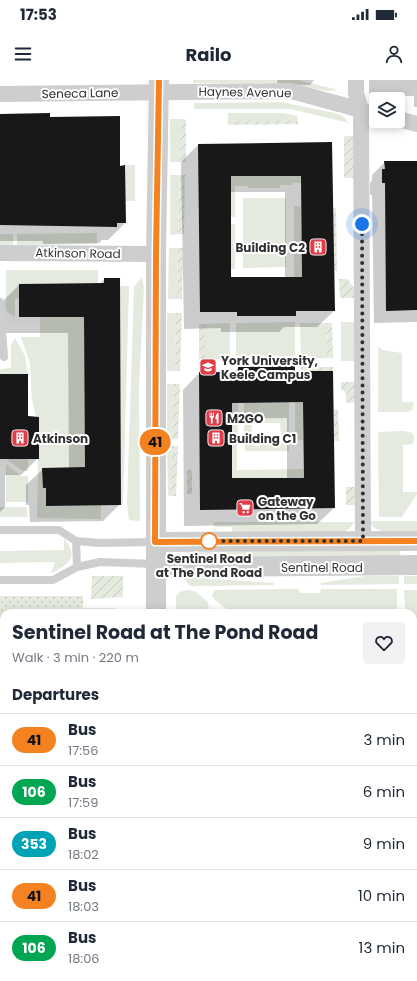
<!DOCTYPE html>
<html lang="en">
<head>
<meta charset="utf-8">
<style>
	:root { --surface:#fff; --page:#f2f2f3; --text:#1f2937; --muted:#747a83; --line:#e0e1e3 }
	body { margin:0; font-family:Poppins,sans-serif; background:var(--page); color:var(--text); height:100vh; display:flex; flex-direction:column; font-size:15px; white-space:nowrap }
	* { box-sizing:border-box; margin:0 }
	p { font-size:13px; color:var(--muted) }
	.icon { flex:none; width:22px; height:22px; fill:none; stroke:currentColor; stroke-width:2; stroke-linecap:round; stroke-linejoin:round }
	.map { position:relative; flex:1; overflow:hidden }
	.details { position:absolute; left:0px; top:529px; width:417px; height:372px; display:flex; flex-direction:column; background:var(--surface); border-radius:12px 12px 0 0; box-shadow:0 2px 10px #0003 }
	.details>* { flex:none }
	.badge { padding:0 8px; border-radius:13px; font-size:14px; line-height:26px }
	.fabs { position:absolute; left:369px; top:12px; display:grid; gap:8px }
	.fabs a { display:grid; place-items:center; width:36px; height:36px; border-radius:4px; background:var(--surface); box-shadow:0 2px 10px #0003; font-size:20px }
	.you { position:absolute; width:20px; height:20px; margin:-10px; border:3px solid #fff; border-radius:50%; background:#1a73e8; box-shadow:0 0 0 6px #1a73e833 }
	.map>.badge { position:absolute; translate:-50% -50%; box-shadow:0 0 0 2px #fff }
	h2 { padding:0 12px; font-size:15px; line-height:36px }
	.round { display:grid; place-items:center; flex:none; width:42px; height:42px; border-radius:4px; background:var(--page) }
	.head { display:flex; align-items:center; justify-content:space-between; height:68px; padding:0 12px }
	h1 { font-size:19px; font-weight:700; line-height:30px }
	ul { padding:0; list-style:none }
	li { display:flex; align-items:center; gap:12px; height:52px; padding:0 12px; border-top:1px solid var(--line) }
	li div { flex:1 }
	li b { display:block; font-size:15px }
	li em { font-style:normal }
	li .badge { min-width:44px; font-weight:700; text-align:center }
	.status { display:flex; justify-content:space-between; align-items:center; height:28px; padding:0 20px; background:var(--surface); direction:ltr }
	.status svg { height:11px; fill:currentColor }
	header { display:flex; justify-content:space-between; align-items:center; height:52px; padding:0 12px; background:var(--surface); font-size:18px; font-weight:700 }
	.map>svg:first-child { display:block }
	.grass { fill:#e4eade }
	.forest { fill:url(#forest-crowns) }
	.park { fill:url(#park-dots) }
	.garden { fill:url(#garden-furrows) }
	.shadow { fill:#0003; fill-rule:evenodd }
	.building { fill:#181818; fill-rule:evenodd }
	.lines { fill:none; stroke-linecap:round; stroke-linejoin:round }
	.service { stroke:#cecece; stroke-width:8 }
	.minor { stroke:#cecece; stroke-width:16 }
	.tertiary { stroke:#cecece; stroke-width:20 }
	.line-casing { stroke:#fff; stroke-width:9 }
	.line { stroke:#f58220; stroke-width:6 }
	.walk { stroke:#313131; stroke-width:4; stroke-dasharray:0 7.2 }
	.stop-dot { fill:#fff; stroke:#f58220; stroke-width:2 }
	.labels { text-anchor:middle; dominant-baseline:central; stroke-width:4; stroke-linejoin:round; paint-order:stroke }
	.street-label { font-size:12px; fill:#313131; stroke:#fff }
	.poi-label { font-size:12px; font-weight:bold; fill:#313131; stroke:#fff; text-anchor:start }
	.stop-label { font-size:12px; font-weight:bold; fill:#313131; stroke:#fff }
</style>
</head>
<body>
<div class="status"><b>17:53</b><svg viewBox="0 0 49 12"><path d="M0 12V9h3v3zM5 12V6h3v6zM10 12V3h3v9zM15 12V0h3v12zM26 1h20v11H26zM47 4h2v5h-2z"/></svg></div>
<header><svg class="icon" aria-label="menu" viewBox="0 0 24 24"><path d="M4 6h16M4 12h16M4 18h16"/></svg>Railo<svg class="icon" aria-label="person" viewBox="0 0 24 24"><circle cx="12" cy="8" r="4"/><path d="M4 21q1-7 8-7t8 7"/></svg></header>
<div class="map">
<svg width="417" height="901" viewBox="0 0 417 901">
	<defs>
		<pattern id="forest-crowns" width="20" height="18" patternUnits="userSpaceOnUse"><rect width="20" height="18" fill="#e4eade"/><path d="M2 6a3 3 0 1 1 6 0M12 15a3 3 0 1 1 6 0" fill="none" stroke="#c4c9bf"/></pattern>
		<pattern id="park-dots" width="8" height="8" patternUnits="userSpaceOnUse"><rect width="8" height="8" fill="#e4eade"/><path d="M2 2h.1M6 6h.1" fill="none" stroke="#c4c9bf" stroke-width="1.8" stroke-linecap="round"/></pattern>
		<pattern id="garden-furrows" width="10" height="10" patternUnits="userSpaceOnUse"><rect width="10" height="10" fill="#e4eade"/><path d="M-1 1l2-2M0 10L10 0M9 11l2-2" fill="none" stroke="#c4c9bf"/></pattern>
	</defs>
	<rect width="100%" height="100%" fill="#fff"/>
	<path class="grass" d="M193,0H298L338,10L328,11L283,3H193Z
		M281,22L335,33L343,36L349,43L291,29H194V23Z
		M228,33H283L297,36L298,41H228Z
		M170,39H181L179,82H170Z
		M125,85H135V121H125Z
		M170,95H180L178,154L170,155Z
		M231,96H301V103H293L292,105H280V108H248V106H235V137H231Z
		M243,118H286V187L243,188Z
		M294,126L301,127L302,207L294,208Z
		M231,144H235V189H231Z
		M97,153V164L17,165V154Z
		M0,154H13V165H0Z
		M169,168H178L177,219H168Z
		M6,190H98V203L19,204V218L15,219V237L8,233L6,229Z
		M142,197L144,208L139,306L140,441L129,440L127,424L134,207Z
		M120,206H129L123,425H121Z
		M167,233H176L175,291H167Z
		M40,237H95L84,253L85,372L96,387L43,388V408H46V426L101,425V439L37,438L39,337H36L32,320L30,283L21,257H40Z
		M295,242V278L236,279V243Z
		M341,242H355V281H341Z
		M230,243V279H205V244Z
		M300,243H326L327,278L301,279Z
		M15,258L25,276L28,294H0V289L11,288V265Z
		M378,266L382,270L402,273V322H414L412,330L408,332H378Z
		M167,304H174L172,359H167Z
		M232,322H238V355H232Z
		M289,322V354H281L280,343H252L251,354H244V323Z
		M295,322H303V360H295Z
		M404,351L412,353L414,357L413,364L403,365V412H417V414L402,437H379L378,352Z
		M280,360H289V371H245L244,362H251L252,366H260V361H272V365L279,366Z
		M232,362H237V390L304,389V398H232Z
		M167,366H172L170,416L168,415Z
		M6,379H28V391H23Z
		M6,384L21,396H28V422H6Z
		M0,427H27V437H0Z
		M369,441H417V452C403,452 376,457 369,441Z
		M213,442H354L349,449L342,453H232V447H214Z
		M64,458C79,479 70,482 51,494L55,482L0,483V471L64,470Z
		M400,469V479L202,480L187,476V472Z
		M365,496H399V504L321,505V503Z
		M404,496H417V504H404Z
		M183,497L274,503V505L190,506Z
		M299,509L300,513H320L321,509H397V533H231L214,519L212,515L215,510Z
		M189,510L196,512L208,522L209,533H176V516L181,511Z
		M404,510H417V542L413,539V533H408L405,527Z
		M413,546L417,548V624L413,626Z
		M4,598V674L0,670V603Z
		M417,630V669L413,671V632Z
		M413,827H417V901H378L377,897H413Z
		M341,897H369L371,901H342Z"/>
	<path class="forest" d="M4,723V897H146V901H0V725Z"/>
	<path class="park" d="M0,516H83V528H116V533H4V627H0Z"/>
	<path class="garden" d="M181,39L186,40V82H179Z
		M228,41H298V44L228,45Z
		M344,56H354V98H344Z
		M180,95H185L184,154H178Z
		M333,128H336L337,191H334Z
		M178,168H183L182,219H177Z
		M339,199H347L354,208L355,218H340Z
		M176,233H182L180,291H175Z
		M326,243H332L333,278H327Z
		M199,244H205V279H199Z
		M301,287H333V291H301Z
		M341,302H355V322L346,323V313L341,309Z
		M174,304H180L178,359H172Z
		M334,329H338L339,361H334Z
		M172,366H178L176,416H170Z
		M187,390H192V414H187Z
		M346,407H355V425H346Z
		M92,496H123V517L91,519Z"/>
	<path class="shadow" d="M277,0H314L310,5H278Z
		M369,0H417V27H414V16H388L385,19H369Z
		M0,35L49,38L119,87L125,143L108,160H102L99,163L43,164V161H0Z
		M331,63L334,231L317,247H284L279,252H221V248L184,249L181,82L198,65ZM230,112H285V198H230Z
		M385,82L417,86V242L374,243L372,115H370V103L372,100V95Z
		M104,199L120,424L103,441L30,442L29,425H26V405L43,389L69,388L68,253H3V221L19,205L100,204Z
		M238,288L294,292H332L334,428L317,444L184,446L183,310L199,293H233ZM287,338V399H231V339Z
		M0,295L38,378L21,395H5V427L0,432Z
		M417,566V637H413V570Z
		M417,841V901H396V897H413V845Z
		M0,887H4V897H14V901H0Z
		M177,897H225V901H177Z"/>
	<path class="building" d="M50,33V37L120,36V86L125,85L126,143H117V147L0,145V34Z
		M332,62L335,231H296V236H237V232H200L198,64ZM231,96H301L302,197H231Z
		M384,81H417V230L386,231L385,103H382V89H385Z
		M104,198H120L121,425L46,426V408H43L42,388L85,387L84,237H19V204L104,203Z
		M295,286V291H333L335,428L200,430L199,292H238V287ZM303,322L304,398H232V323Z
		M0,294H28V336L39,337V379H0Z"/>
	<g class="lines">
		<path class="service" d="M0,222L4,277
			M2,248L36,249
			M0,450H59L76,461L100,463L154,462
			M77,487L100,482L155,484
			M0,500H53L77,487L76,461
			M413,782H417"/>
		<path class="minor" d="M356,0V13L361,30L363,461
			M0,14L291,11L376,34
			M398,39L417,44
			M0,173L156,174
			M324,897V901"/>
		<path class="tertiary" d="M155,462L417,461
			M155,484L213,487L417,485
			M156,533V174L159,0
			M160,897V901"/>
	</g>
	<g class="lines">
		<g class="line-casing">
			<path id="line" d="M159,0L156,174L155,462L417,461"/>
		</g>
		<use href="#line" class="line"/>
		<path class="walk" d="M209,461H363L362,144"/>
	</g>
	<defs>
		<g id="building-square" transform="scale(0.9)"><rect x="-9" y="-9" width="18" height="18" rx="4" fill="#df3d48" stroke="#fff"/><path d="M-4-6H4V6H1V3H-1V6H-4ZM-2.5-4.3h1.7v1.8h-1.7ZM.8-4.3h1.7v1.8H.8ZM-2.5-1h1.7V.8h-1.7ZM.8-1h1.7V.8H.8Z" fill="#fff"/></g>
		<g id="university-square" transform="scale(0.9)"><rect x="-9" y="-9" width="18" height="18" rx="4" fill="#df3d48" stroke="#fff"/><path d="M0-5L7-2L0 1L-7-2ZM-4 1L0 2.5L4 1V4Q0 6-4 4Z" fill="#fff"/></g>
		<g id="restaurant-square" transform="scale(0.9)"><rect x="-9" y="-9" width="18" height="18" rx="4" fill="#df3d48" stroke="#fff"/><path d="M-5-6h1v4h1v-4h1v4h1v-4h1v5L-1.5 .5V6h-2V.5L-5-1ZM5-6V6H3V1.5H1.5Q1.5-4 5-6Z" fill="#fff"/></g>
		<g id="supermarket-square" transform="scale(0.9)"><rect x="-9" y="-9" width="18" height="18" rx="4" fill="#df3d48" stroke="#fff"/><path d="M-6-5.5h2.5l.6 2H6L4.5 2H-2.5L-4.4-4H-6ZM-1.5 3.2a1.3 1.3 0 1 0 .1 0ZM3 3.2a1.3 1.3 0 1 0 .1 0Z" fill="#fff"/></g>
	</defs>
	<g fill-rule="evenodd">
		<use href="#building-square" x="318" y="167"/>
		<use href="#university-square" x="208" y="287"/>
		<use href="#restaurant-square" x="214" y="338"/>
		<use href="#building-square" x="20" y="358"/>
		<use href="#building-square" x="216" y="358"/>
		<use href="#supermarket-square" x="245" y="428"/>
	</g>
	<circle class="stop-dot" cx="209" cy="461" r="8"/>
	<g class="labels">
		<g class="street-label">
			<text transform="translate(245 12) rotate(1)">Haynes Avenue</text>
			<text transform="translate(80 13) rotate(-1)">Seneca Lane</text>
			<text transform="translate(78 173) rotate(1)">Atkinson Road</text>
			<text x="322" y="487">Sentinel Road</text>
		</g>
		<g class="poi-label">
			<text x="305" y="167" text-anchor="end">Building C2</text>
			<text x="221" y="280">York University,<tspan x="221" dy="14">Keele Campus</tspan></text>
			<text x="227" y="338">M2GO</text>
			<text x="33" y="358">Atkinson</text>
			<text x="229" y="358">Building C1</text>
			<text x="258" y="421">Gateway<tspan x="258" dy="14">on the Go</tspan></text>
		</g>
		<g class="stop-label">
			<text x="209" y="478">Sentinel Road<tspan x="209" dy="14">at The Pond Road</tspan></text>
		</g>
	</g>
</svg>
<div class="fabs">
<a><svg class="icon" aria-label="layers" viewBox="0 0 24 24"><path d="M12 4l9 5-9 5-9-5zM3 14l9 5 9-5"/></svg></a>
</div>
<div class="you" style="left:362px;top:144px"></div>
<b class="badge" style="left:155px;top:362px;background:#f58220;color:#111">41</b>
<section class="details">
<div class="head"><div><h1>Sentinel Road at The Pond Road</h1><p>Walk · 3 min · 220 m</p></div><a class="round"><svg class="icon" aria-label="heart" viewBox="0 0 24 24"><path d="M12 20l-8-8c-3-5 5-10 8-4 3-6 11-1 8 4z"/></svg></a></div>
<h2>Departures</h2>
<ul>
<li><span class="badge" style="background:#f58220;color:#111">41</span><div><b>Bus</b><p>17:56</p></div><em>3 min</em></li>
<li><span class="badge" style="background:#00a651;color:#fff">106</span><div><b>Bus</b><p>17:59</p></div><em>6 min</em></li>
<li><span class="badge" style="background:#00a3b4;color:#fff">353</span><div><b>Bus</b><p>18:02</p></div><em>9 min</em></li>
<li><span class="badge" style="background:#f58220;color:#111">41</span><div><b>Bus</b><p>18:03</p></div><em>10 min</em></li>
<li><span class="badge" style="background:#00a651;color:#fff">106</span><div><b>Bus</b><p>18:06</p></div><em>13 min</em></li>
</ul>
</section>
</div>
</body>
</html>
